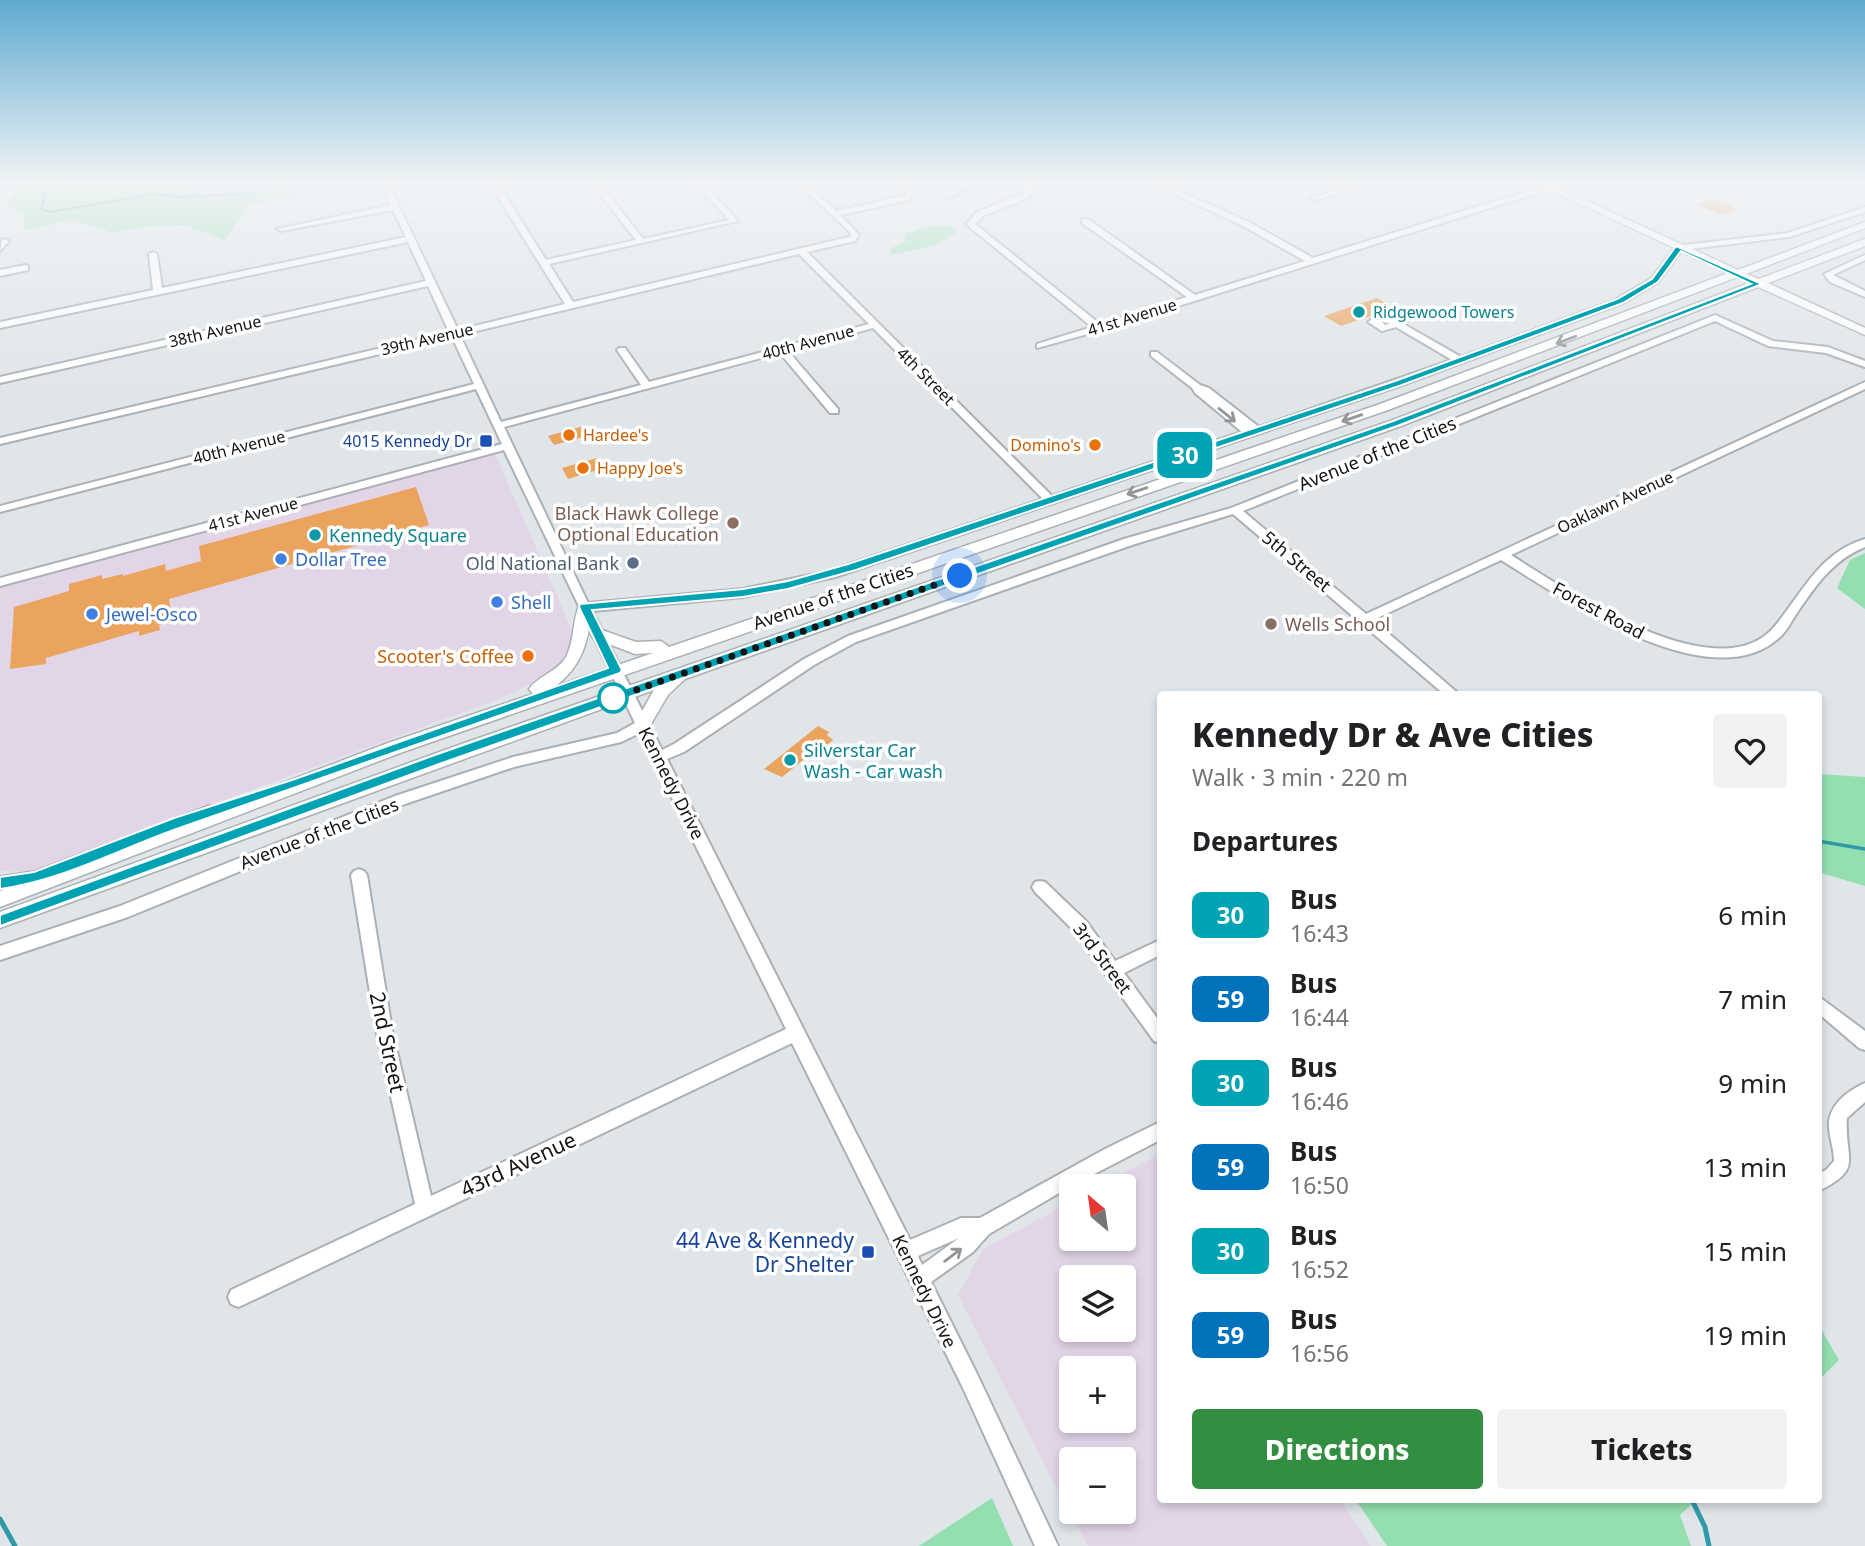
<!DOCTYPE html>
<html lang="en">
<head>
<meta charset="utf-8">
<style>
	:root { --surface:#fff; --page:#f2f2f2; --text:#202124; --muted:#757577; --accent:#328f42 }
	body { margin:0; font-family:"Noto Sans",sans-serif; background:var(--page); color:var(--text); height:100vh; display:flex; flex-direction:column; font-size:26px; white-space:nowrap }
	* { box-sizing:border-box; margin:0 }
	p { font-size:23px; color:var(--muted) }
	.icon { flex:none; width:38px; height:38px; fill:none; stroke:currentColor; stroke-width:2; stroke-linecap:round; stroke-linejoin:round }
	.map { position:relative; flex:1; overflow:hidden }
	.panel { position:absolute; left:1157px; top:691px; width:665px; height:812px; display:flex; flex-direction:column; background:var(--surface); border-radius:7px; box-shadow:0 4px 10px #0003 }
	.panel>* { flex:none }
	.badge { padding:0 14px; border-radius:10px; font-size:24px; line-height:46px }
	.needle { width:46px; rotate:331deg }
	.buttons { position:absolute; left:1059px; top:1174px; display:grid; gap:14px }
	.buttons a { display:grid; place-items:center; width:77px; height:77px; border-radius:7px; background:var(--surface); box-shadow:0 4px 10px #0003; font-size:35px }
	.you { position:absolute; width:35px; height:35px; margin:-18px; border:5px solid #fff; border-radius:50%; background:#1a73e8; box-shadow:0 0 0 10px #1a73e833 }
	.map>.badge { position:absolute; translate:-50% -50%; box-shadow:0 0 0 4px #fff }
	h2 { padding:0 35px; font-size:26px; line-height:63px }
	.round { display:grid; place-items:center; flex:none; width:74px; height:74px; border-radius:7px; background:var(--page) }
	.headline { display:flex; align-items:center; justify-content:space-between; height:119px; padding:0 35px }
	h1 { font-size:33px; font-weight:800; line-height:52px }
	.button { display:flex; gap:14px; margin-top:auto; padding:14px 35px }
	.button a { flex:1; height:80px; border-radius:7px; background:var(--accent); color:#fff; font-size:28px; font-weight:800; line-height:80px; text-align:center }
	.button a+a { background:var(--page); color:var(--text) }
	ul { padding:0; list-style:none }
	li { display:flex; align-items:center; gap:21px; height:84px; padding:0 35px }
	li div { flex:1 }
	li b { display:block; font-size:26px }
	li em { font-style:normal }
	li .badge { min-width:77px; font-weight:700; text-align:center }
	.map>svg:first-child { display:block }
	.commercial { fill:#e3d5e8; fill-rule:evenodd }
	.green { fill:#93dfb0 }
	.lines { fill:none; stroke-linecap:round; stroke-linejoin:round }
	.stream-far2 { stroke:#309aa9; stroke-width:2 }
	.stream-far1 { stroke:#309aa9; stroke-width:3.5 }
	.stream { stroke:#309aa9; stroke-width:5 }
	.building { fill:#eaa45e }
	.minor-casing { stroke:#abb0b5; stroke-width:4 }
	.major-casing { stroke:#abb0b5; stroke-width:3 }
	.minor { fill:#fff; fill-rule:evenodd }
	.major { fill:#fff; fill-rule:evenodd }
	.oneway { stroke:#949596 }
	.line { fill:#00a3b4; stroke:#fff; stroke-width:2 }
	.walk { stroke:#121416; stroke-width:7; stroke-dasharray:0 12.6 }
	.culture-dot { fill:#0f9aa8; stroke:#fff; stroke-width:2.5 }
	.food-dot { fill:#e8710a; stroke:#fff; stroke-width:2.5 }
	.transit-dot { fill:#1a4fb4; stroke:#fff; stroke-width:2.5 }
	.education-dot { fill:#8d6e63; stroke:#fff; stroke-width:2.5 }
	.shop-dot { fill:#3f7fe0; stroke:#fff; stroke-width:2.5 }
	.service-dot { fill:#5c6f8a; stroke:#fff; stroke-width:2.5 }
	.stop-dot { fill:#fff; stroke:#00a3b4; stroke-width:3.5 }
	.labels { text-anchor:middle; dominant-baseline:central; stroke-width:7; stroke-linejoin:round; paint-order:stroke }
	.far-culture-label { font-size:16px; fill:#0d838f; stroke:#fff; text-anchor:start }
	.far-street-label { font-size:16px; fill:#121416; stroke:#fff }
	.far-food-label { font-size:16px; fill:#c56008; stroke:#fff; text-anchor:start }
	.far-transit-label { font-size:16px; fill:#164399; stroke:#fff; text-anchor:end }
	.street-label { font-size:18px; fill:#121416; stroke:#fff }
	.education-label { font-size:18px; fill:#785e54; stroke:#fff; text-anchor:end }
	.culture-label { font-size:18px; fill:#0d838f; stroke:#fff; text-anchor:start }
	.shop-label { font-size:18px; fill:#366cbe; stroke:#fff; text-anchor:start }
	.service-label { font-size:18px; fill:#4e5e75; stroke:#fff; text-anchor:end }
	.food-label { font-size:18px; fill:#c56008; stroke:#fff; text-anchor:end }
	.near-street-label { font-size:21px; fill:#121416; stroke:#fff }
	.near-transit-label { font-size:21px; fill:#164399; stroke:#fff; text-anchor:end }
</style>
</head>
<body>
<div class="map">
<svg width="1865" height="1546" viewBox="0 0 1865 1546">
	<rect width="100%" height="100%" fill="#dfe5e9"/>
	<path class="commercial" d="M495,454L571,628L570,651L553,673L502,698L28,872L0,871V588Z
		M1160,1154V1500H1340L1371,1546H1088L1045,1466L958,1295L983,1249L1071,1202V1239H1124V1186H1099ZM1071,1278H1124V1330H1071ZM1071,1368H1124V1421H1071ZM1071,1460H1124V1512H1071Z"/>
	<path class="green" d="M0,181L191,185L205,198L303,185L293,197L248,205L225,240L184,225L141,227L114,233L73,220L24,230V214L7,204L18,190L0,188Z
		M929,226H951L957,232L936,245L892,255L890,249L905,242V234Z
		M1865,553V609L1837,588L1850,560Z
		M1818,774L1865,777V886L1818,872Z
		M1818,1324L1839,1360L1818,1381Z
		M992,1498L1013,1546H919Z
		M1356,1500H1696L1680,1515L1691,1546H1387Z"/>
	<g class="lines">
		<path class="stream-far2" d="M55,181L47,190L41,209L51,212L154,194L179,197L257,193
			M951,199L978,181"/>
		<path class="stream-far1" d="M1818,841L1865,849"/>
		<path class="stream" d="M1692,1500L1705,1527L1709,1546
			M0,1519L15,1546"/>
	</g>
	<path class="building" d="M1714,199L1727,204L1738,210L1722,215L1697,205Z
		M1377,298L1394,308L1341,326L1324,316Z
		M584,426L590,435L554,445L548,436Z
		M597,458L604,468L568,479L562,468Z
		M416,487L429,525L169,599L172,622L159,625L160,630L139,636V631L46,658V664L10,669L14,607L69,591V584L102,575V579L123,574V576L165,564L166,571L201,561L199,546Z
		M818,726L829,732L827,735L833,740L822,750L817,749L782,777L764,769Z"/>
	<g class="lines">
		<g class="minor-casing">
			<path id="minor" d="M268,181H276L277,183L273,185Z
				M379,181H387L458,330L565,304L488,181H496L546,260L636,240L590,181H598L643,239L729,220L693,181H701L738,221L549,264L573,302L849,237L851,235L849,231L795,181H803L836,211L903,196L907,190L896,181H904L915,190L909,200L840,215L859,235L855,241L807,252L1052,496L1242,432L1195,393L1192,388L1151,356V352H1157L1200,385L1209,388L1259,427L1452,360L1396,327L1382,331L1368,322L1376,316L1393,318L1461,357L1617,299L1652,278L1676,246L1788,233L1865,207V212L1789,237L1682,250L1658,282L1623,303L1402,385L835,577L743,597L592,611L662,750L674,744L804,659L848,636L1124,539L1231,508L1715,315L1773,341L1828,347L1865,361V367L1826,353L1768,346L1715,321L1243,511L1366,614L1865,382V389L1511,555C1566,590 1719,694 1775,626C1803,592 1819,553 1865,539V547C1833,560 1816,585 1797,613C1792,620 1788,629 1782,635C1714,703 1564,599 1501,560L1373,620L1460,695H1445L1233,514L1132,545L856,642L814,665L684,752L667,759L910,1240L961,1218H980L1105,1149L1160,1122V1140L1071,1186L989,1234L973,1252L931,1282L977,1374L1058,1546H1035L963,1388L792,1043L245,1304L238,1307L231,1304L228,1297L231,1290L415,1204L376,1030L351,875L354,871L359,869L364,871L367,875L392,1030L431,1196L786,1029L640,733L621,742L514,767L405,804L128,917L0,960V946L120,906L395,796L513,757L617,733L635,723L504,450L0,586V578L502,444L476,389L0,512V506L474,384L452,337L0,444V438L449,332L428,286L0,383V377L426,281L408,242L0,328V322L153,290L149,254L153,252L157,254L162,288L406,237L393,210L281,231L277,229L391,205ZM799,254L869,324L649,382L625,348H619L617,350L641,385L501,422L460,335ZM1381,321L1390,324L1385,325ZM873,328L1043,499L829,571L743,589L588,603L504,427L780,353L830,413H838V409L788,351ZM959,1238L922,1265L918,1256Z
				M1146,181H1156L1249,222L1313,258L1537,188L1589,181L1562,190L1541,192L1102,330L1037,348V344L1092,327L966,224L977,212L1022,194L1027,182L1034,184L1033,192L1028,198L983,216L975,224L1100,324L1187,297L1082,223V219H1088L1195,295L1305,261L1243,226Z
				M1368,181H1380L1315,200L1311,198Z
				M2,239L9,241L0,251Z
				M1865,255V260L1833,275L1865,291V297L1830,282L1824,274Z
				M25,265L28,266V270L0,276V270Z
				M209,806L214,808L216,812L214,816L35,884L0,889V877L34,872Z
				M1040,881L1045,882L1086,921L1115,961L1160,940V955L1124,973L1160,1022V1043L1154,1041L1074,931L1035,892L1032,887L1035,882Z
				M1818,996L1865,1031V1050L1859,1048L1818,1013Z
				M1865,1083V1102L1847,1118C1844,1159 1865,1169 1818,1191V1173L1826,1170L1834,1161C1834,1150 1830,1140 1829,1128C1827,1106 1847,1091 1865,1083Z"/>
		</g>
		<g class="major-casing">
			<path id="major" d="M1531,181H1543L1738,270L1865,222V228L1746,274L1759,279L1865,239V246L1768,283L1865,328V335L1758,287L1401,426L685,679L668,695L648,729L642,731L634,725L654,690L0,928V912L456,746L1393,420L1749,283L1737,277L1388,410L400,753L0,907V891L388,743L533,694L529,689C538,676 557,672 566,657C575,640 572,620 580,603H590L593,607C588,640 583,667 554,687L653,653L635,654L593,638L591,634L593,630L599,629L636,642L661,641L669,647L1380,404L1728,273Z"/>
		</g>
		<use href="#minor" class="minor"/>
		<use href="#major" class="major"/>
	</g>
	<defs><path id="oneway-shaft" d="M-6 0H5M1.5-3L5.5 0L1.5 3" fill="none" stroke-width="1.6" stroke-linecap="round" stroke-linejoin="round" transform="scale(1.75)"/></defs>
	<g class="oneway">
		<use href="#oneway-shaft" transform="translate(1566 340) rotate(159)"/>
		<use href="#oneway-shaft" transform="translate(1227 415) rotate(39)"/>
		<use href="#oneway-shaft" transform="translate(1352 418) rotate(161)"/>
		<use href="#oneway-shaft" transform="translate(1137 491) rotate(161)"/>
		<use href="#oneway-shaft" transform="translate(953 1255) rotate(-37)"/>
	</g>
	<linearGradient id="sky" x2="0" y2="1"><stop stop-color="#5eaacf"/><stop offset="0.46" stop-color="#f1f3f5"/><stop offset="1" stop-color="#f1f3f5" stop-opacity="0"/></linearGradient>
	<rect width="1865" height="397" fill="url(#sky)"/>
	<path class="line" d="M1676,246L1762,284L1400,425L442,763L0,926V915L432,756L1393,421L1751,284L1681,251L1658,282L1623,303L1402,385L856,570L788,589L743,597L592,610L622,670L620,673C475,725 330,776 185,826C123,847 65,880 0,889V877L34,872L174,818L292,780L608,668L579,607L580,604L743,589L788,581L848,564L1395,381L1617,299L1652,279Z"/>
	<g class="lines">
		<path class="walk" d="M613,698L960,576"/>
	</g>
	<g class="culture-dot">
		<circle cx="1359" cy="312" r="7"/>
		<circle cx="315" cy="535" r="7"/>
		<circle cx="790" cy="760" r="7"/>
	</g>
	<g class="food-dot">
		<circle cx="569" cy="435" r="7"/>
		<circle cx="1095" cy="445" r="7"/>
		<circle cx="583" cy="468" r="7"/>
		<circle cx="528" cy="656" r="7"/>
	</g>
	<g class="transit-dot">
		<rect x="479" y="434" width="14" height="14" rx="3.5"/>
		<rect x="861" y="1245" width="14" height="14" rx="3.5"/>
	</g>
	<g class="education-dot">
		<circle cx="733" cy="523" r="7"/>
		<circle cx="1271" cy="624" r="7"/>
	</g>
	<g class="shop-dot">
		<circle cx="281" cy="559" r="7"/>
		<circle cx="497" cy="602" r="7"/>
		<circle cx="92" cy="614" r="7"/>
	</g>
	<circle class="service-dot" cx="633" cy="563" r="7"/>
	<circle class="stop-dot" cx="613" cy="698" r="14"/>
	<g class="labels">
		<g class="far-culture-label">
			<text x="1373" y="312">Ridgewood Towers</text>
		</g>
		<g class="far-street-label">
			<text transform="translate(1132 317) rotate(-17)">41st Avenue</text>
			<text transform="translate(215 331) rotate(-13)">38th Avenue</text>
			<text transform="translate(427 339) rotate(-13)">39th Avenue</text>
			<text transform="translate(808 342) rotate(-15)">40th Avenue</text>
			<text transform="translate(926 376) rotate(45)">4th Street</text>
			<text transform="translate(239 447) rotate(-14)">40th Avenue</text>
			<text transform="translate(1615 502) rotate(-25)">Oaklawn Avenue</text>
			<text transform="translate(253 514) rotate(-15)">41st Avenue</text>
		</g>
		<g class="far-food-label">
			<text x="583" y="435">Hardee's</text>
			<text x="1081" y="445" text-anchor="end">Domino's</text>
			<text x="597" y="468">Happy Joe's</text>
		</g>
		<g class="far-transit-label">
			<text x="472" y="441">4015 Kennedy Dr</text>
		</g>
		<g class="street-label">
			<text transform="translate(1377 453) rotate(-22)">Avenue of the Cities</text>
			<text transform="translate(1297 561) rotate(40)">5th Street</text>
			<text transform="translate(833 596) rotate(-19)">Avenue of the Cities</text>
			<text transform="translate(1599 610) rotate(28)">Forest Road</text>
			<text transform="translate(672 783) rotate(63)">Kennedy Drive</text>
			<text transform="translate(319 833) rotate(-21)">Avenue of the Cities</text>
			<text transform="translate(1103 958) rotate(53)">3rd Street</text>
			<text transform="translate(925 1291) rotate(64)">Kennedy Drive</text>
		</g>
		<g class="education-label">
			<text x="719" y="513">Black Hawk College<tspan x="719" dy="21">Optional Education</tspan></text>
			<text x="1285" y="624" text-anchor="start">Wells School</text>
		</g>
		<g class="culture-label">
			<text x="329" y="535">Kennedy Square</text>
			<text x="804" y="750">Silverstar Car<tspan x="804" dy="21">Wash - Car wash</tspan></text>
		</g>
		<g class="shop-label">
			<text x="295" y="559">Dollar Tree</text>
			<text x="511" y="602">Shell</text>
			<text x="106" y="614">Jewel-Osco</text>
		</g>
		<g class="service-label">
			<text x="619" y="563">Old National Bank</text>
		</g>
		<g class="food-label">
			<text x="514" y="656">Scooter's Coffee</text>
		</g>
		<g class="near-street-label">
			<text transform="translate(388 1042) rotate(78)">2nd Street</text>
			<text transform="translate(518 1164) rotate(-25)">43rd Avenue</text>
		</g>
		<g class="near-transit-label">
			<text x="854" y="1240">44 Ave &amp; Kennedy<tspan x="854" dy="24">Dr Shelter</tspan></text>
		</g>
	</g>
</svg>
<div class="buttons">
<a><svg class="needle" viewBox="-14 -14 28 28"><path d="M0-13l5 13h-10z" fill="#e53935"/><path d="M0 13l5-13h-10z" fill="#757577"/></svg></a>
<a><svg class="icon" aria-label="layers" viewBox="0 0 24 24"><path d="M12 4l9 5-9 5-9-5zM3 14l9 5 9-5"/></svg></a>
<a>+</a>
<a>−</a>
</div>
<div class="you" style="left:960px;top:576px"></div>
<b class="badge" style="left:1185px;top:455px;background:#00a3b4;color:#fff">30</b>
<section class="panel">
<div class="headline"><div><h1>Kennedy Dr &amp; Ave Cities</h1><p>Walk · 3 min · 220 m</p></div><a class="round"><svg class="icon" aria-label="heart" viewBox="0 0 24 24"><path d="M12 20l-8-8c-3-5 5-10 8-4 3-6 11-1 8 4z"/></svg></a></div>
<h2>Departures</h2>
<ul>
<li><span class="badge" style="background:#00a3b4;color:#fff">30</span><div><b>Bus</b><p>16:43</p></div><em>6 min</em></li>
<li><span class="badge" style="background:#0072bc;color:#fff">59</span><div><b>Bus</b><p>16:44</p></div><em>7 min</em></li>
<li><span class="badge" style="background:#00a3b4;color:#fff">30</span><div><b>Bus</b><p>16:46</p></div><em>9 min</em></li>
<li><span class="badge" style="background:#0072bc;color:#fff">59</span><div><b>Bus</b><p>16:50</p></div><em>13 min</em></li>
<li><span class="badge" style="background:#00a3b4;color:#fff">30</span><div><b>Bus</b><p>16:52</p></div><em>15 min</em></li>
<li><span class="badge" style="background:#0072bc;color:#fff">59</span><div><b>Bus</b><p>16:56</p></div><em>19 min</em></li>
</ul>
<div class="button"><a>Directions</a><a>Tickets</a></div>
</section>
</div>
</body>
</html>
